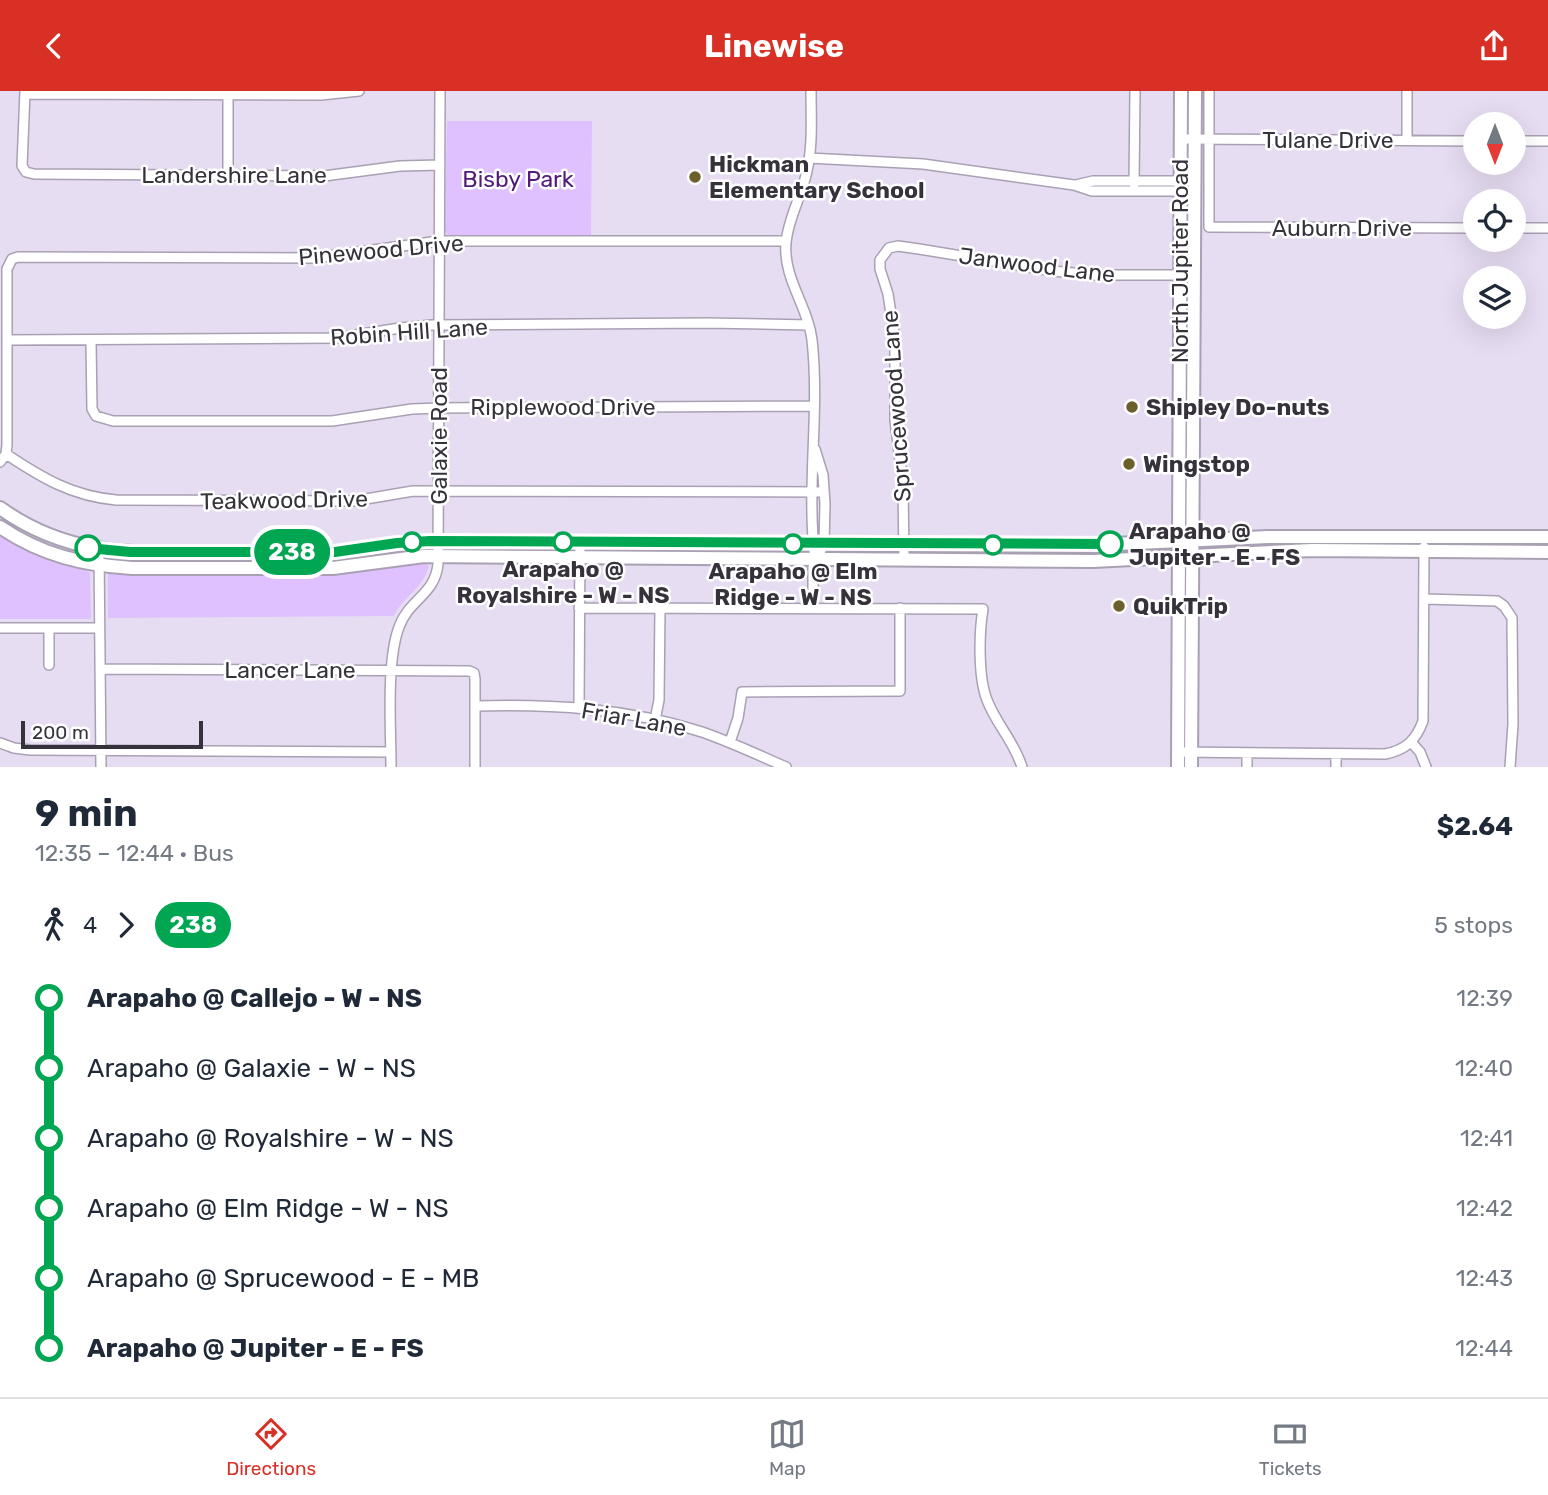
<!DOCTYPE html>
<html lang="en">
<head>
<meta charset="utf-8">
<style>
	:root { --surface:#fff; --page:#f6f6f7; --text:#1f2937; --muted:#747a83; --line:#e0e1e3; --accent:#d93025 }
	body { margin:0; font-family:Rubik,sans-serif; background:var(--page); color:var(--text); height:100vh; display:flex; flex-direction:column; font-size:26px; white-space:nowrap }
	* { box-sizing:border-box; margin:0 }
	p { font-size:23px; color:var(--muted) }
	.icon { flex:none; width:38px; height:38px; fill:none; stroke:currentColor; stroke-width:2; stroke-linecap:round; stroke-linejoin:round }
	.map { position:relative; height:676px; overflow:hidden }
	.panel { display:flex; flex-direction:column; background:var(--surface); flex:1 }
	.panel>* { flex:none }
	.badge { padding:0 14px; border-radius:23px; font-size:24px; line-height:46px }
	.needle { width:46px; rotate:180deg }
	.buttons { position:absolute; left:1463px; top:21px; display:grid; gap:14px }
	.buttons a { display:grid; place-items:center; width:63px; height:63px; border-radius:50%; background:var(--surface); box-shadow:0 7px 28px #0002; font-size:35px }
	.scale { position:absolute; left:21px; bottom:18px; width:182px; box-sizing:border-box; padding-left:7px; border:4px solid #36323b; border-top:0; font-size:19px; line-height:24px; white-space:nowrap; color:#36323b; -webkit-text-stroke:5px #fff; paint-order:stroke }
	.map>.badge { position:absolute; translate:-50% -50%; box-shadow:0 0 0 4px #fff }
	.legs { display:flex; align-items:center; gap:10px; height:77px; padding:0 35px; font-size:23px }
	.legs p { margin-inline-start:auto }
	.head { display:flex; align-items:center; justify-content:space-between; height:119px; padding:0 35px }
	h1 { font-size:38px; font-weight:700; line-height:52px }
	ul { padding:0 35px; list-style:none }
	li { display:flex; align-items:center; gap:24px; height:70px; font-size:26px }
	li i { display:grid; place-items:center; width:10px; height:100%; margin:0 9px; background:currentColor }
	li i::after { content:''; width:18px; height:18px; margin:-9px; border:5px solid; border-radius:50%; background:var(--surface) }
	li p { margin-inline-start:auto }
	li:first-child i { background:linear-gradient(#0000 50%,currentColor 0) }
	li:last-child i { background:linear-gradient(currentColor 50%,#0000 0) }
	header { display:flex; justify-content:space-between; align-items:center; height:91px; padding:0 35px; background:var(--accent); color:#fff; font-size:32px; font-weight:700 }
	.tabs { display:flex; justify-content:space-around; align-items:center; height:98px; border-top:2px solid var(--line); background:var(--surface); font-size:19px; color:var(--muted) }
	.tabs a { display:grid; justify-items:center; gap:4px }
	.tabs .selected { color:var(--accent) }
	.map>svg:first-child { display:block }
	.green { fill:#dec1fe }
	.lines { fill:none; stroke-linecap:round; stroke-linejoin:round }
	.minor-casing { stroke:#a9a0b4; stroke-width:12 }
	.major-casing { stroke:#a9a0b4; stroke-width:16 }
	.minor { stroke:#fff; stroke-width:9 }
	.major { stroke:#fff; stroke-width:12 }
	.line-1-casing { stroke:#fff; stroke-width:16 }
	.line-1 { stroke:#00a651; stroke-width:10 }
	.poi-dot { fill:#6b5f2b; stroke:#fff; stroke-width:2.5 }
	.stop-1-dot { fill:#fff; stroke:#00a651; stroke-width:3.5 }
	.labels { text-anchor:middle; dominant-baseline:central; stroke-width:5; stroke-linejoin:round; paint-order:stroke }
	.street-label { font-size:23px; fill:#36323b; stroke:#fff }
	.poi-label { font-size:23px; font-weight:bold; fill:#36323b; stroke:#fff; text-anchor:start }
	.park-label { font-size:23px; fill:#521a7a; stroke:#fff }
	.stop-label { font-size:23px; font-weight:bold; fill:#36323b; stroke:#fff }
</style>
</head>
<body>
<header><svg class="icon" aria-label="back" viewBox="0 0 24 24"><path d="M15 5l-7 7 7 7"/></svg>Linewise<svg class="icon" aria-label="share" viewBox="0 0 24 24"><path d="M12 15V3M7 8l5-5 5 5M5 13v7h14v-7"/></svg></header>
<div class="map">
<svg width="1548" height="676" viewBox="0 0 1548 676">
	<rect width="100%" height="100%" fill="#e7ddf3"/>
	<path class="green" d="M447,30H592L591,144L448,145L445,139Z
		M0,443L38,464L90,481L91,528H0Z
		M409,473H427L429,476C420,501 405,503 394,525L108,527V483H342Z"/>
	<g class="lines">
		<g class="minor-casing">
			<path id="minor" d="M25,0L22,75L26,81L34,83L324,85L400,75L440,74
				M228,0V85
				M811,0C811,26 813,54 807,80C802,105 788,127 786,152C783,188 808,215 812,249C820,322 806,396 815,469
				M1209,0V136L1475,137
				M25,3L321,4L359,0
				M1181,48L1475,50
				M1407,49V0
				M1514,50H1548
				M809,67L923,73L1074,94L1092,100H1187
				M1134,93L1135,0
				M1076,94L1093,90H1184
				M1514,137H1548
				M8,249L337,247L400,237L432,234L707,232L809,234
				M91,250L92,318L96,325L113,330H332L412,318L439,317L814,315
				M6,363C42,387 72,405 116,409L354,410L413,400L824,401
				M0,371L6,363L7,354V178L12,168L18,166L314,167L439,150H786
				M99,459L101,676
				M904,468L903,394L895,329V249L888,203L880,178V169L889,157L898,155L919,158L1053,180L1094,184H1193
				M1424,508L1497,510L1504,515L1512,527L1513,633L1510,676
				M579,517L983,518C979,542 978,586 987,609C996,633 1014,650 1022,676
				M813,517V476L824,453L825,413L823,384L815,358
				M0,537H99
				M49,537V574
				M100,578L469,580L474,582L475,588V676
				M475,615C551,613 628,617 702,641C731,651 758,664 786,676
				M579,617L580,451
				M655,629L659,609L660,518
				M730,651L738,627L742,601L900,600V517
				M1411,651L1420,661L1426,676
				M0,652L14,657L30,659L391,661
				M1178,661L1385,663C1406,659 1416,649 1423,630L1424,456
				M1247,663V676
				M391,676C391,637 386,571 399,536C409,508 435,504 438,473L440,0
				M1336,676V663"/>
		</g>
		<g class="major-casing">
			<path id="major" d="M0,417C74,470 143,461 229,462C270,462 311,464 351,460C378,457 403,451 430,451L1093,454L1268,446H1548
				M0,436C41,464 83,474 132,477H333L424,465L1093,470L1312,459L1548,461
				M1178,676L1181,0
				M1191,676L1195,0"/>
		</g>
		<use href="#minor" class="minor"/>
		<use href="#major" class="major"/>
	</g>
	<g class="lines">
		<g class="line-1-casing">
			<path id="line-1" d="M88,457L130,461H335L397,452L430,450L1110,453"/>
		</g>
		<use href="#line-1" class="line-1"/>
	</g>
	<g class="poi-dot">
		<circle cx="695" cy="86" r="7"/>
		<circle cx="1132" cy="316" r="7"/>
		<circle cx="1129" cy="373" r="7"/>
		<circle cx="1119" cy="515" r="7"/>
	</g>
	<g class="stop-1-dot">
		<circle cx="412" cy="451" r="9"/>
		<circle cx="563" cy="451" r="9"/>
		<circle cx="793" cy="453" r="9"/>
		<circle cx="1110" cy="453" r="12"/>
		<circle cx="993" cy="454" r="9"/>
		<circle cx="88" cy="457" r="12"/>
	</g>
	<g class="labels">
		<g class="street-label">
			<text x="1328" y="49">Tulane Drive</text>
			<text x="234" y="84">Landershire Lane</text>
			<text x="1342" y="137">Auburn Drive</text>
			<text transform="translate(381 159) rotate(-5)">Pinewood Drive</text>
			<text transform="translate(1180 170) rotate(-90)">North Jupiter Road</text>
			<text transform="translate(1037 174) rotate(7)">Janwood Lane</text>
			<text transform="translate(409 241) rotate(-4)">Robin Hill Lane</text>
			<text transform="translate(896 315) rotate(-94)">Sprucewood Lane</text>
			<text x="563" y="316">Ripplewood Drive</text>
			<text transform="translate(439 345) rotate(-90)">Galaxie Road</text>
			<text transform="translate(284 409) rotate(-1)">Teakwood Drive</text>
			<text x="290" y="579">Lancer Lane</text>
			<text transform="translate(634 628) rotate(10)">Friar Lane</text>
		</g>
		<g class="poi-label">
			<text x="709" y="73">Hickman<tspan x="709" dy="26">Elementary School</tspan></text>
			<text x="1146" y="316">Shipley Do-nuts</text>
			<text x="1143" y="373">Wingstop</text>
			<text x="1133" y="515">QuikTrip</text>
		</g>
		<g class="park-label">
			<text x="518" y="88">Bisby Park</text>
		</g>
		<g class="stop-label">
			<text x="1129" y="440" text-anchor="start">Arapaho @<tspan x="1129" dy="26">Jupiter - E - FS</tspan></text>
			<text x="563" y="478">Arapaho @<tspan x="563" dy="26">Royalshire - W - NS</tspan></text>
			<text x="793" y="480">Arapaho @ Elm<tspan x="793" dy="26">Ridge - W - NS</tspan></text>
		</g>
	</g>
</svg>
<div class="buttons">
<a><svg class="needle" viewBox="-14 -14 28 28"><path d="M0-13l5 13h-10z" fill="#e53935"/><path d="M0 13l5-13h-10z" fill="#747a83"/></svg></a>
<a><svg class="icon" aria-label="locate" viewBox="0 0 24 24"><circle cx="12" cy="12" r="6"/><path d="M12 2v4M12 18v4M2 12h4M18 12h4"/></svg></a>
<a><svg class="icon" aria-label="layers" viewBox="0 0 24 24"><path d="M12 4l9 5-9 5-9-5zM3 14l9 5 9-5"/></svg></a>
</div>
<div class="scale">200 m</div>
<b class="badge" style="left:292px;top:461px;background:#00a651;color:#fff">238</b>
</div>
<section class="panel">
<div class="head"><div><h1>9 min</h1><p>12:35 – 12:44 · Bus</p></div><b>$2.64</b></div>
<div class="legs"><svg class="icon" aria-label="walk" viewBox="0 0 24 24"><circle cx="13" cy="4" r="2"/><path d="M13 8l-2 6 4 7M11 14l-3 7M7 12l3-4h3l4 4"/></svg>4<svg class="icon" aria-label="forward" viewBox="0 0 24 24"><path d="M9 5l7 7-7 7"/></svg><b class="badge" style="background:#00a651;color:#fff">238</b><p>5 stops</p></div>
<ul>
<li><i style="color:#00a651"></i><b>Arapaho @ Callejo - W - NS</b><p>12:39</p></li>
<li><i style="color:#00a651"></i><span>Arapaho @ Galaxie - W - NS</span><p>12:40</p></li>
<li><i style="color:#00a651"></i><span>Arapaho @ Royalshire - W - NS</span><p>12:41</p></li>
<li><i style="color:#00a651"></i><span>Arapaho @ Elm Ridge - W - NS</span><p>12:42</p></li>
<li><i style="color:#00a651"></i><span>Arapaho @ Sprucewood - E - MB</span><p>12:43</p></li>
<li><i style="color:#00a651"></i><b>Arapaho @ Jupiter - E - FS</b><p>12:44</p></li>
</ul>
</section>
<nav class="tabs">
<a class="selected"><svg class="icon" aria-label="directions" viewBox="0 0 24 24"><path d="M12 3l9 9-9 9-9-9zM9 14v-3h6M13 9l2 2-2 2"/></svg>Directions</a>
<a><svg class="icon" aria-label="map" viewBox="0 0 24 24"><path d="M3 6l6-2 6 2 6-2v14l-6 2-6-2-6 2zM9 4v14M15 6v14"/></svg>Map</a>
<a><svg class="icon" aria-label="tickets" viewBox="0 0 24 24"><path d="M3 7h18v10H3zM15 7v10"/></svg>Tickets</a>
</nav>
</body>
</html>
